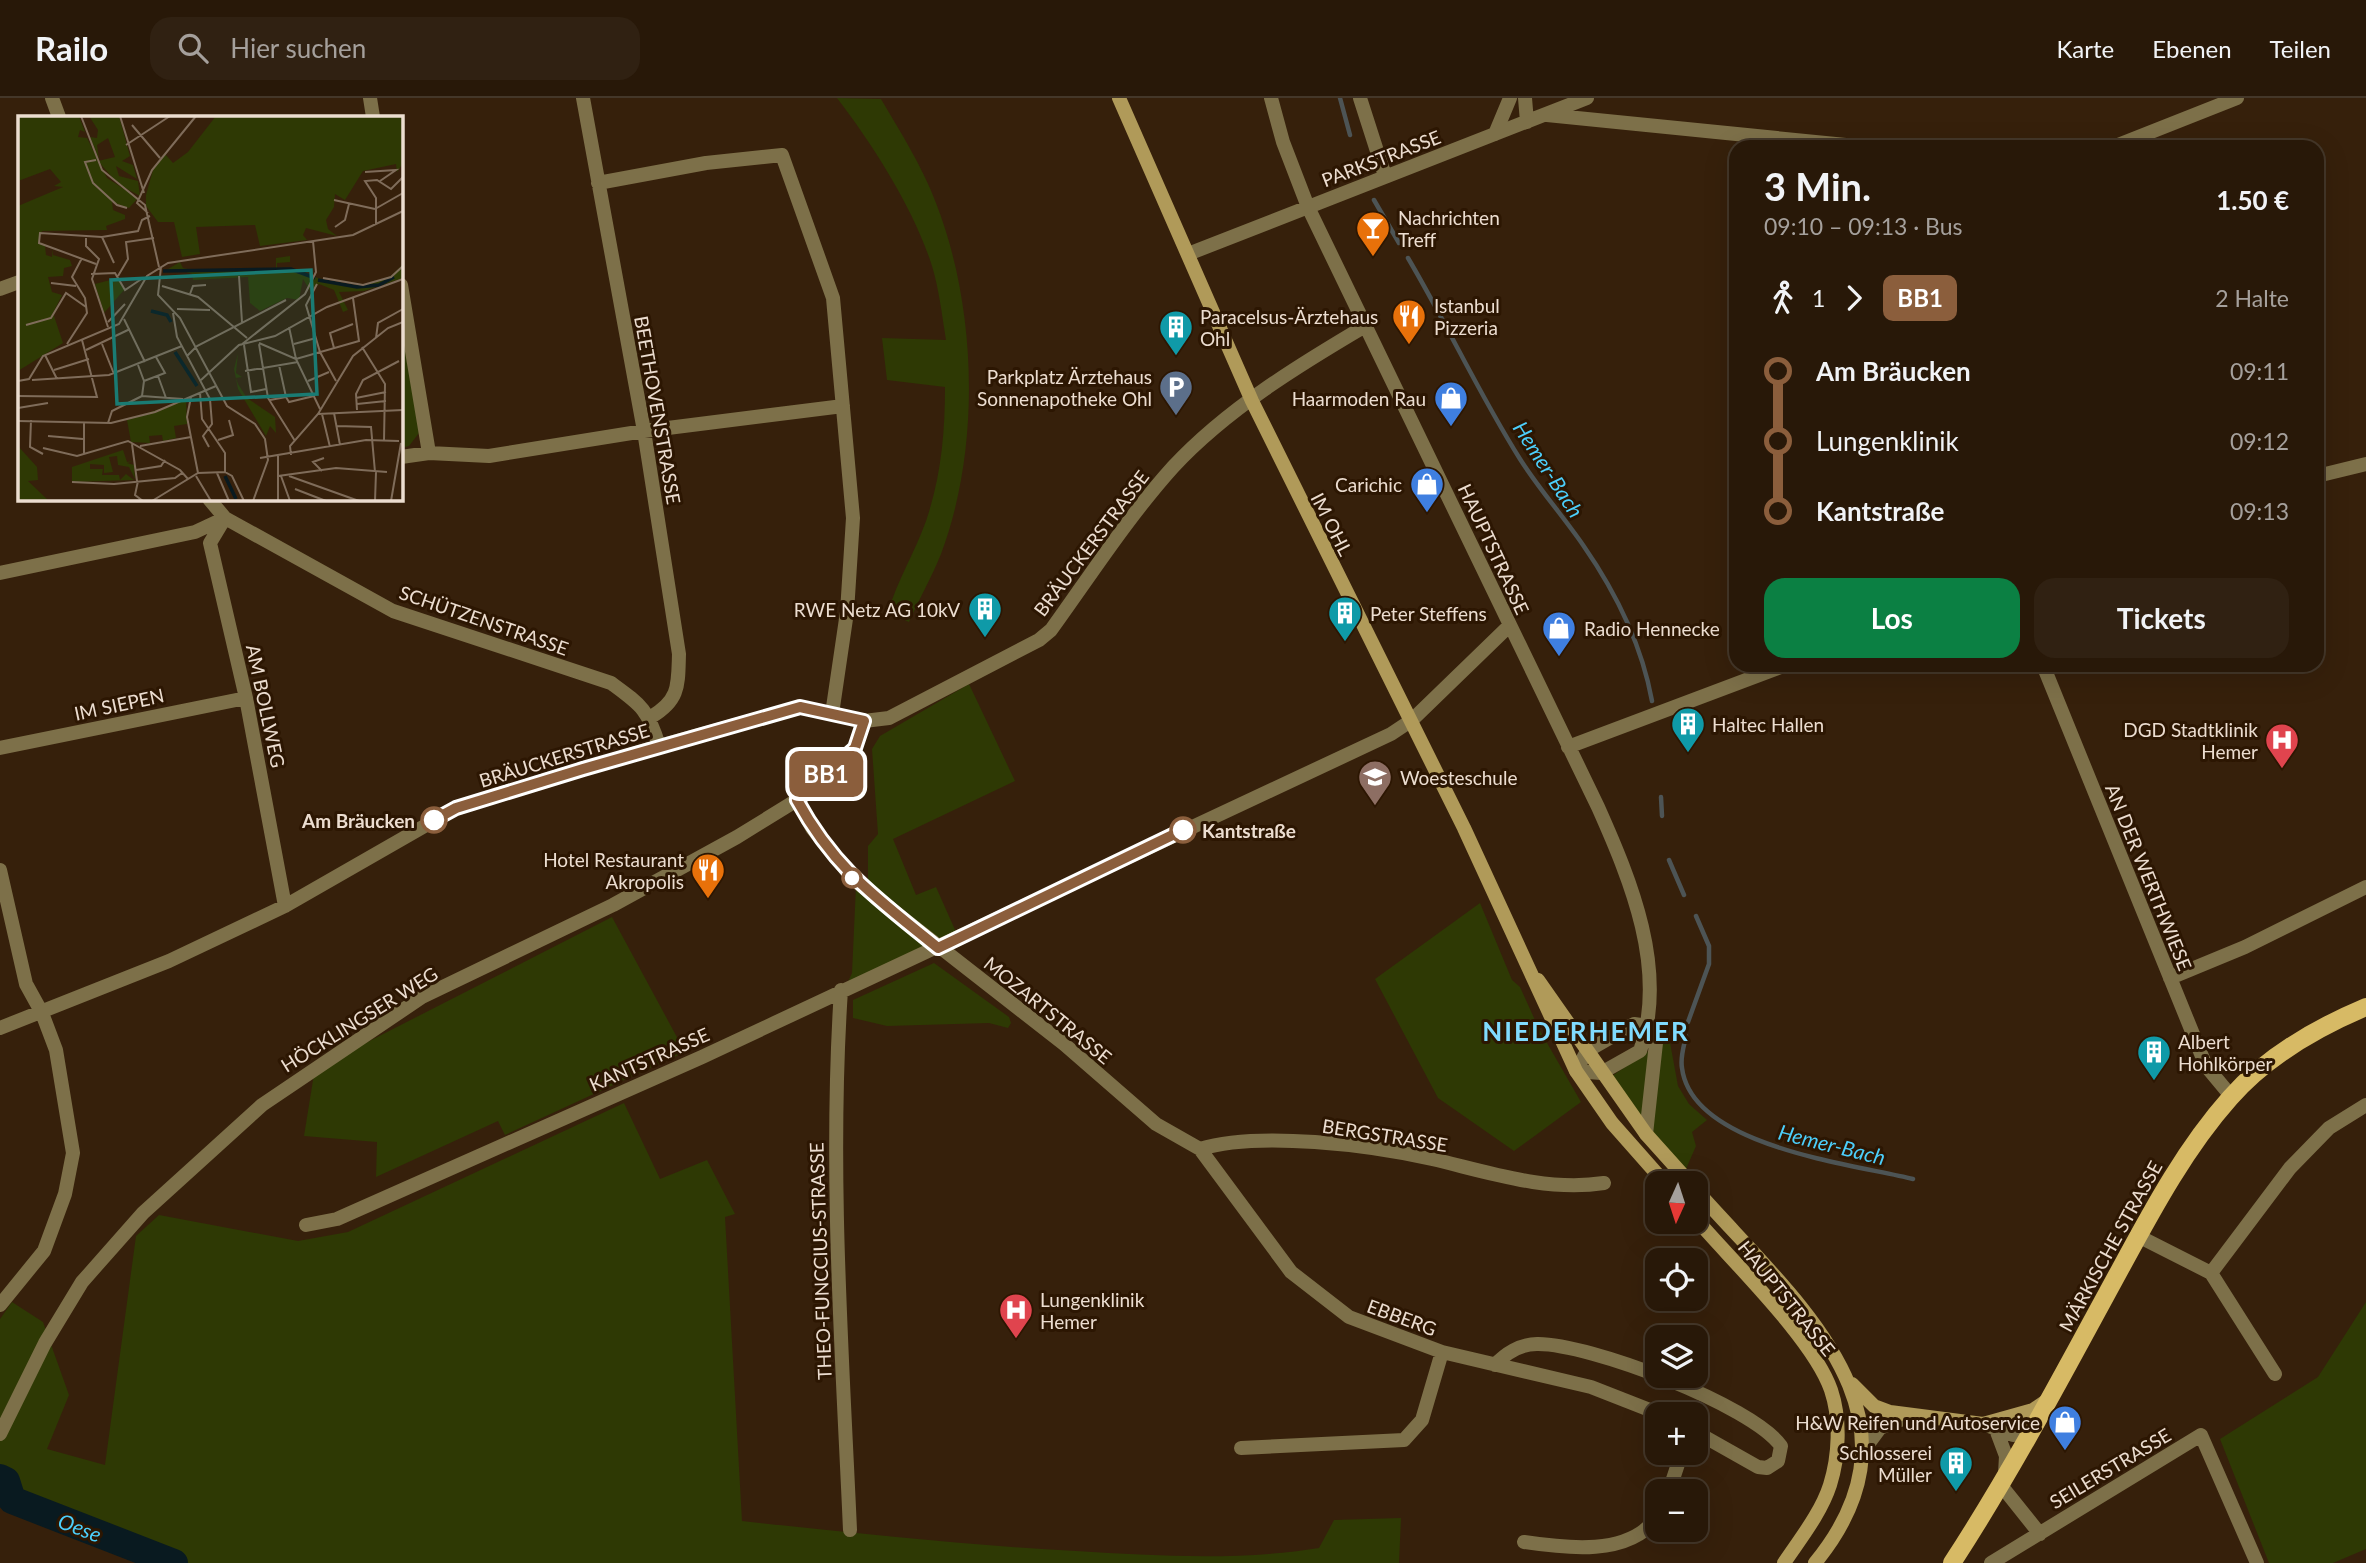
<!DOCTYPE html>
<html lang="de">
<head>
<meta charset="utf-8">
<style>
	:root { --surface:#281808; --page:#302112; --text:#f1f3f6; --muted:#a5a09c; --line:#443729; --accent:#0b8043 }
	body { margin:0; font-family:Lato,sans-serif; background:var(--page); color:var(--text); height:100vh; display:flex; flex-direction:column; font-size:26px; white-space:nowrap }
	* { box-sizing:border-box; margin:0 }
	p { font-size:23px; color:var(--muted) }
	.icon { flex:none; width:38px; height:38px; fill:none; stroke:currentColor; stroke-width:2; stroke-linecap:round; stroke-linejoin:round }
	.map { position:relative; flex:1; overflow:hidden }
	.sheet { position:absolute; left:1729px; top:42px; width:595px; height:532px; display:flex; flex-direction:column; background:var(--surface); border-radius:21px; box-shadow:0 7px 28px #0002,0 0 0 2px var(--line) }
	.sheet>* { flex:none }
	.badge { padding:0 14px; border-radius:10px; font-size:24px; line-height:46px }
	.needle { width:46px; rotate:183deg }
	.tools { position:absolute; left:1645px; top:1073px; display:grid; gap:14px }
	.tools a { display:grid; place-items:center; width:63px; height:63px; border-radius:14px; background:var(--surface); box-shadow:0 7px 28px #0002,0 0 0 2px var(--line); font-size:35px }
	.map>.badge { position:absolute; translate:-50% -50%; box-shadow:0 0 0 4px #fff }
	.legs { display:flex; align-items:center; gap:10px; height:77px; padding:0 35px; font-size:23px }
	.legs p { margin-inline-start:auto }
	.headline { display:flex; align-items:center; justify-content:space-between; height:119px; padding:0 35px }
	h1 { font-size:38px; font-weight:700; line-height:52px }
	.action { display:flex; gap:14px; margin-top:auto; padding:14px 35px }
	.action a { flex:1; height:80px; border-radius:21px; background:var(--accent); color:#fff; font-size:28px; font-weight:700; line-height:80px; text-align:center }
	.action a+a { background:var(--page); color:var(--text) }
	ul { padding:0 35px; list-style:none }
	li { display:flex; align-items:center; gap:24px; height:70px; font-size:26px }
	li i { display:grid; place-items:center; width:10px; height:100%; margin:0 9px; background:currentColor }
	li i::after { content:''; width:18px; height:18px; margin:-9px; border:5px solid; border-radius:50%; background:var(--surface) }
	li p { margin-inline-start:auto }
	li:first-child i { background:linear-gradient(#0000 50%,currentColor 0) }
	li:last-child i { background:linear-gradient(currentColor 50%,#0000 0) }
	header { display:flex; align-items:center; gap:42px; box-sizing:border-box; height:98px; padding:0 35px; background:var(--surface); border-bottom:2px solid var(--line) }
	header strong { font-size:33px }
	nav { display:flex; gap:38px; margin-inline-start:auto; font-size:24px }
	.search { width:490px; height:63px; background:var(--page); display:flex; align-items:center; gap:18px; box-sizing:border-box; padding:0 24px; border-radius:21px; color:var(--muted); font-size:26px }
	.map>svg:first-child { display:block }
	.green { fill:#2e3904 }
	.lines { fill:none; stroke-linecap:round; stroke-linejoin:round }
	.stream { stroke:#4d5455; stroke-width:4.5 }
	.river { stroke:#091a20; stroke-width:28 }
	.minor { stroke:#7d7049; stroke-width:14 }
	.secondary { stroke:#b09a59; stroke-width:14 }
	.primary { stroke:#d7ba65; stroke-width:18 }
	.line-1-casing { stroke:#fff; stroke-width:16 }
	.line-1 { stroke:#8b5e3c; stroke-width:10 }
	.stop-1-dot { fill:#fff; stroke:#8b5e3c; stroke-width:3.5 }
	.labels { text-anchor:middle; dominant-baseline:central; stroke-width:6; stroke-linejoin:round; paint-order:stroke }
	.street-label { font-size:19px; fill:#ecddd0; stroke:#2c1602 }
	.poi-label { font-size:19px; fill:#ecddd0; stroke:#2c1602; text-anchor:start }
	.stop-label { font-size:19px; font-weight:bold; fill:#ecddd0; stroke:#2c1602; text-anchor:end }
	.water-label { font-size:21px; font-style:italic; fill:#4ccffb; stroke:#2c1602 }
	.district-label { font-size:26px; font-weight:bold; letter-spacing:2px; fill:#80dbfe; stroke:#2c1602 }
	.inset-river { fill:none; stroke:#091a20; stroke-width:3.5 }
	.inset-road { fill:none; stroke:#7f6c5a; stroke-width:2 }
	.view { fill:#1a7b73; fill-opacity:0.15; stroke:#1a7b73; stroke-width:3.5 }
	.inset-edge { fill:none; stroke:#ecddd0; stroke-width:3.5 }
</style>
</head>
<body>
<header>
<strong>Railo</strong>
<div class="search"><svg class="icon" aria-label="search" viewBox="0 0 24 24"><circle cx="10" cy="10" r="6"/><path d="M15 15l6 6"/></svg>Hier suchen</div>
<nav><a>Karte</a><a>Ebenen</a><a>Teilen</a></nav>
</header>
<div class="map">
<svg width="2366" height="1465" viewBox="0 0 2366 1465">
	<rect width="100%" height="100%" fill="#36200b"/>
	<path class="green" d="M837,0L881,1C901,35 922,68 936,105C977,210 981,350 941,456C932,479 919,501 909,524L888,514C897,483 915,454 926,423C941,379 945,335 945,289L887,282L882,240L946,242C942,217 939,191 932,168C914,111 873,47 837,0Z
		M401,221L419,335L409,348L401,350Z
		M969,586L1015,683L893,741L916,797L936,789L956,834L938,845L868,786V748L878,736L872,651L880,638Z
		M856,788L933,849L847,886L852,875Z
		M1480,805L1512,882L1520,889L1539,931L1581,1004L1514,1053L1438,1000L1375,881Z
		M612,819L685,954L505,1037L498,1023L376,1079L377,1044L304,1038L314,976L350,953Z
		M934,865L1009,919L1011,925L1008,930L989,925L887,928L853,920V902Z
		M1669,939L1678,988L1689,1006L1707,1022L1692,1034L1696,1048L1686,1071L1643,1025L1609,980Z
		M624,1005L660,1081L707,1062L735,1116L725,1119L742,1423C853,1435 964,1447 1076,1453C1157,1458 1239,1463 1319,1450L1334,1422L1401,1420L1399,1465H157L0,1403V1221L12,1204L43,1224L69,1297L47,1351L105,1367L136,1138L159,1117L298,1143L348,1134Z
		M2366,1204V1451L2333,1465H2269L2220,1341L2318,1279Z"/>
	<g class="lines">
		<path class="stream" d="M1340,0L1350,37
			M1374,102L1399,145
			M1408,160C1447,226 1479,296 1520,361C1539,391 1563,418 1583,447C1615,493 1642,548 1652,603
			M1661,699L1662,718
			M1669,762L1684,797
			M1688,924L1709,866V848L1696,818
			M1686,938C1684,948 1680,959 1682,970C1692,1049 1853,1066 1913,1081"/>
		<path class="river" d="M0,1380L6,1383L12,1402L174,1465"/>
		<path class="minor" d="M52,0L59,19
			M370,0L373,19
			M583,0L644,333L679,556C678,587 680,602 651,619
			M1271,0L1283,44L1308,109L1598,709C1631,783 1668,872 1640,953L1601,975L1576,973L1587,953L1634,926L1648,928
			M1360,0L1385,78
			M1525,0L1527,24
			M1547,17L1866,49
			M1495,36L1510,0
			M2113,49L2237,0
			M598,85L706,65L782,57L833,200L853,420L847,514L832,616
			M1188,156L1587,0
			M401,187L429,355
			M0,191L19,184
			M401,359L429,355L489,358L644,333L843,308
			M2317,378L2366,366
			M209,401L225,420L393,513L611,585C641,607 648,611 659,648
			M225,420L210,445L246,600L285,808
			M0,475L195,434L225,420
			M2043,567L2206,968L2231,998
			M1568,649L1786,567
			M0,650L246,600
			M797,702L812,730L854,782L1064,946L1156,1026L1200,1051L1291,1174L1349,1219L1442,1254L1591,1289L1660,1316
			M0,772L26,886L42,915L56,952L73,1055L65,1096L44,1153L0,1207
			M2170,880L2245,849L2366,789
			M841,892C829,1072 842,1252 850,1432
			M0,930L169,863L285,808L456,710L659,648L800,609L864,623L889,620L1039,542L1051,532C1090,478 1128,419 1173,369C1227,311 1299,267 1367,227
			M1646,1036L1656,945L1648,928
			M1200,1051C1258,1033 1371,1047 1432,1061C1488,1074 1546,1094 1604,1085
			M306,1127L337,1121L702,959L1391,636L1412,622L1509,528
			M2138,1138L2211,1175L2275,1276
			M2211,1175L2290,1070L2329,1030L2366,1007
			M1495,1267C1505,1256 1520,1246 1537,1246C1588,1245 1752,1307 1781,1348L1778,1363L1767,1370L1758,1369L1696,1334
			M1983,1326L2013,1337L2031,1335
			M1997,1334L2006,1358L2005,1376
			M0,1336L45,1245L82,1184L143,1115L262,1007L422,899L613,807L737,739L797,702L855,650L864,623
			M1241,1350L1404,1342L1422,1322L1442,1254
			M1863,1353L1880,1330L1908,1319
			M2000,1386L2040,1436
			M1669,1393L1682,1354
			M1524,1444C1564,1450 1630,1459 1657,1419
			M1991,1465L2201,1337L2257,1465"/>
		<path class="secondary" d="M1119,0L1252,303L1464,730L1576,973L1612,1025L1665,1085
			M1538,882L1646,1036L1690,1085
			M1696,1092C1792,1201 1938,1315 1815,1465
			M1696,1121C1733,1164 1814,1242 1831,1292C1841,1322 1839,1358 1830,1387C1821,1415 1800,1441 1784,1465
			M1852,1286L1874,1308L1890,1314L1983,1326L2033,1312L2049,1301"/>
		<path class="primary" d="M1952,1465C2010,1376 2060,1282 2111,1188C2146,1124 2181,1055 2230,1000C2266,959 2316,930 2366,909"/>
	</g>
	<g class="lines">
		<g class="line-1-casing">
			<path id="line-1" d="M434,722L456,710L583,671L800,609L864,623L855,650L797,702C835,772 878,801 938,850L1183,732"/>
		</g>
		<use href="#line-1" class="line-1"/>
	</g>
	<defs>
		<g id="bar-pin" transform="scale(1.75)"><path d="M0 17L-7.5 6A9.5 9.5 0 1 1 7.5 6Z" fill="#e8710a" stroke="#2c1602"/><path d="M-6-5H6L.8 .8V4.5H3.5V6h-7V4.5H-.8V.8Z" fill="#fff"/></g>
		<g id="restaurant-pin" transform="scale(1.75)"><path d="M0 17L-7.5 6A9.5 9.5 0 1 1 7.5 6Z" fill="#e8710a" stroke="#2c1602"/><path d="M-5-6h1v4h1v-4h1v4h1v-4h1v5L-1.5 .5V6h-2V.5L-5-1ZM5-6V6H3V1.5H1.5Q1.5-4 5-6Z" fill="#fff"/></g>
		<g id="building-pin" transform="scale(1.75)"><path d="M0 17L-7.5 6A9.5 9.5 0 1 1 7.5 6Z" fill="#0f9aa8" stroke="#2c1602"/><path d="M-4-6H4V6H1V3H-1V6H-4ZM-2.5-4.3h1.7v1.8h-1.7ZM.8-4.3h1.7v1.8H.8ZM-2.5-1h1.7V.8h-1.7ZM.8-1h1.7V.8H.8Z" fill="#fff"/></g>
		<g id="parking-pin" transform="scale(1.75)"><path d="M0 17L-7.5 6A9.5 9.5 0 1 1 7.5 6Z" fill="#5c6f8a" stroke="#2c1602"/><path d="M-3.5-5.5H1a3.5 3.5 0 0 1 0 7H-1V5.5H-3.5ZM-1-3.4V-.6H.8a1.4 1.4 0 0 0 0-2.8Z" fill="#fff"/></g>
		<g id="shop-pin" transform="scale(1.75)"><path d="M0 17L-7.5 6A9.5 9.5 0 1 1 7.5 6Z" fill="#3f7fe0" stroke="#2c1602"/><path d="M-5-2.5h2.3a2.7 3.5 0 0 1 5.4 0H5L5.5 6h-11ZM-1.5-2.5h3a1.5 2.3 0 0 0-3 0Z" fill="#fff"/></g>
		<g id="hospital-pin" transform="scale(1.75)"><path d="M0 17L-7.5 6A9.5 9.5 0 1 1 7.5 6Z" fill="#e0444e" stroke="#2c1602"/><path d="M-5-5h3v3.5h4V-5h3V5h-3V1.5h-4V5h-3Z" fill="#fff"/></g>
		<g id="school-pin" transform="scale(1.75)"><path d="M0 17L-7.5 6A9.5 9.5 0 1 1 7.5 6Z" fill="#8d6e63" stroke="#2c1602"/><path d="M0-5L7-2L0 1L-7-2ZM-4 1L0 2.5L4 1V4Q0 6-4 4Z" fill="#fff"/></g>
	</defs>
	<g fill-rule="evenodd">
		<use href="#bar-pin" x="1373" y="130"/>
		<use href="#restaurant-pin" x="1409" y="218"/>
		<use href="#building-pin" x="1176" y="229"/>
		<use href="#parking-pin" x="1176" y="289"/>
		<use href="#shop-pin" x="1451" y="300"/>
		<use href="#shop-pin" x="1427" y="386"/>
		<use href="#building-pin" x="985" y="511"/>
		<use href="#building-pin" x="1345" y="515"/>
		<use href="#shop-pin" x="1559" y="530"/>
		<use href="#building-pin" x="1688" y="626"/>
		<use href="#hospital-pin" x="2282" y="642"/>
		<use href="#school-pin" x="1375" y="679"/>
		<use href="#restaurant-pin" x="708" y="772"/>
		<use href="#building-pin" x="2154" y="954"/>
		<use href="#hospital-pin" x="1016" y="1212"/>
		<use href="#shop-pin" x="2065" y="1324"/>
		<use href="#building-pin" x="1956" y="1365"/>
	</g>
	<g class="stop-1-dot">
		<circle cx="434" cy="722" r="12"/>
		<circle cx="1183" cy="732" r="12"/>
		<circle cx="852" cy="780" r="9"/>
	</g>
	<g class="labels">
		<g class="street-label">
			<text transform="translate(1381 60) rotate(-21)">PARKSTRASSE</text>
			<text transform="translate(658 312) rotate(80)">BEETHOVENSTRASSE</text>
			<text transform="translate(1332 426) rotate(63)">IM OHL</text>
			<text transform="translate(1091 445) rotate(-53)">BRÄUCKERSTRASSE</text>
			<text transform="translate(1494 451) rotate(65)">HAUPTSTRASSE</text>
			<text transform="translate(484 522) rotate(19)">SCHÜTZENSTRASSE</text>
			<text transform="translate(119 606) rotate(-12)">IM SIEPEN</text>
			<text transform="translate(266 608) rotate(78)">AM BOLLWEG</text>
			<text transform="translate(564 657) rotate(-17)">BRÄUCKERSTRASSE</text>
			<text transform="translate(2149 779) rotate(68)">AN DER WERTHWIESE</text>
			<text transform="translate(1048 912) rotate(39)">MOZARTSTRASSE</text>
			<text transform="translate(359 921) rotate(-32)">HÖCKLINGSER WEG</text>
			<text transform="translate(649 961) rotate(-24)">KANTSTRASSE</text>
			<text transform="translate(1385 1037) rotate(9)">BERGSTRASSE</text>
			<text transform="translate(2110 1148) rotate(-61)">MÄRKISCHE STRASSE</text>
			<text transform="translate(820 1163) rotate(-92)">THEO-FUNCCIUS-STRASSE</text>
			<text transform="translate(1787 1200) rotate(51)">HAUPTSTRASSE</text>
			<text transform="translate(1402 1219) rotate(20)">EBBERG</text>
			<text transform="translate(2110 1370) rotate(-31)">SEILERSTRASSE</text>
		</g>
		<g class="poi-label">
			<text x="1398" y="119">Nachrichten<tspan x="1398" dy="22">Treff</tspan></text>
			<text x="1434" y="207">Istanbul<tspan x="1434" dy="22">Pizzeria</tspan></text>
			<text x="1200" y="218">Paracelsus-Ärztehaus<tspan x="1200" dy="22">Ohl</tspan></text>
			<text x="1152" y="278" text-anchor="end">Parkplatz Ärztehaus<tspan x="1152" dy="22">Sonnenapotheke Ohl</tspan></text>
			<text x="1426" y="300" text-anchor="end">Haarmoden Rau</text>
			<text x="1402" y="386" text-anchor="end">Carichic</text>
			<text x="960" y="511" text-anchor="end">RWE Netz AG 10kV</text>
			<text x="1370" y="515">Peter Steffens</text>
			<text x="1584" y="530">Radio Hennecke</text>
			<text x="1712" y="626">Haltec Hallen</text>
			<text x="2258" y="631" text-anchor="end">DGD Stadtklinik<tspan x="2258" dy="22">Hemer</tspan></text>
			<text x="1400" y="679">Woesteschule</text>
			<text x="684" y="761" text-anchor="end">Hotel Restaurant<tspan x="684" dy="22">Akropolis</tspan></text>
			<text x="2178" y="943">Albert<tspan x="2178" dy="22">Hohlkörper</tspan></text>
			<text x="1040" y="1201">Lungenklinik<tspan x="1040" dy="22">Hemer</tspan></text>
			<text x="2040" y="1324" text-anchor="end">H&amp;W Reifen und Autoservice</text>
			<text x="1932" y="1354" text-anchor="end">Schlosserei<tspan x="1932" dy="22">Müller</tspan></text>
		</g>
		<g class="stop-label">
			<text x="415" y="722">Am Bräucken</text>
			<text x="1202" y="732" text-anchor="start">Kantstraße</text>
		</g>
		<g class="water-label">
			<text transform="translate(1549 371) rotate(57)">Hemer-Bach</text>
			<text transform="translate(1832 1046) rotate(14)">Hemer-Bach</text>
			<text transform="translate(80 1429) rotate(21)">Oese</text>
		</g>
		<g class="district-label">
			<text x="1586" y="933">NIEDERHEMER</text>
		</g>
	</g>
	<g transform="translate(18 18)">
		<rect width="385" height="385" fill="#36200b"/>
		<path d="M0,0H61L67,16L62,14L60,21L69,22L89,62L120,82L111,92L94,86L95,94L107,99V103L88,110L89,114L24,115L20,127L27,130L28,139L34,141L35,133V139L52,144L54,150L46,152L45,160L30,161L34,176L44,179L35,197L45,227L0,255V90L45,71L36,70L43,66L32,53L0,65ZM71,0H101L112,40L104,45L115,49L119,63L98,50L101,60L120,65L122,80L100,68L80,45L97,41L90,22L79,29L81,43L72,21L79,22L80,14ZM198,0H385V47L379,56L378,48L345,55L327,84L317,78L316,91L308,104L310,113L319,120L288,112L285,119L289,124L242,130L237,109L178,111L182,138L164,141L156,106H140L128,90V79L135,54L147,38L155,47L170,36ZM272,140V146L259,147V152L325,168L345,170L373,160L385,148V162L346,175L321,176L330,194L325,196L316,174L301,168L293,176L285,163L281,184L269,182L242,195L232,187L230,161L175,164L174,158L165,155L145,156L162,146L165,152L184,156L258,152V142ZM100,162L106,174L86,197L77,168ZM220,237L218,257L224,261L218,262L220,268L229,282L257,301L258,317L252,310L248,320L220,273L216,253ZM168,284L169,308L156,310L158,322L145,325L144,319L131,320L132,327L113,326L109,304ZM0,330L19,351L20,364L10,365L31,385H0ZM105,334L109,346L115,345L109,347L116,349L117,363L111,351L100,349L99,340L91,341L95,356L86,357V349L72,348V353H85L84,359H101L102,364L108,358L116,364L54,366V351Z" fill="#2e3904"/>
		<path class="inset-river" d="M145,155L273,153L297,162M300,164L339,171L361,169L376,161M133,195L149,199L153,206M157,236L179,270M207,360L218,383"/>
		<path class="inset-road" d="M63,0L84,54L127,89L141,151M102,0L126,77M114,9L142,42M108,29L152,0M78,44L67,46L75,67L99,89L109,92M347,56L378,54L362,65M316,84L357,93M357,93L385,77M130,97L119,87L134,54L178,0M358,108V82L347,65L359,64L373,73L385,61M317,111L327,104L331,88M84,121L96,147M68,122V130L81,143L74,163L90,211M78,148L21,127L22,117L84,121L120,115L124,104L132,100M143,151L140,179L162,202L209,290L237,308L247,323L250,344L235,385M73,158L97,157L107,174L125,162M100,160L110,143L108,126L136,122M221,160L224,206M305,162L345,169L373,161L385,150M33,167L58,170M299,168L288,189L302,236L318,265M144,170L180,181L229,222M172,178L175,170L188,169M159,193L192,194M155,197L159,221L192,283L194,308L185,320L191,331M106,203L127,246M90,206L107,188M8,209L33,202L48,177L68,191M271,211L278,243L341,225L335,182M358,222L360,207L385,193M241,227L278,243L302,293M49,228L69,197L67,182L54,161L64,142M84,228L96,258M241,228L250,282L277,325M276,228L298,222M223,229L287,178L298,156L295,125M226,229L233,276L248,273M344,231L367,268L366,325M316,232L312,217L335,208M68,234L112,213M27,239L39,263M169,240L179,230L268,184M120,249L126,265L124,280M261,249L268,281M36,254L71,243M227,255L280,246M140,260L148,282M14,264L91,259L164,230M183,264L221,229L257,220L309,191L385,163M0,265L11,263L25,240L101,208L129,160L150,147L335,119L385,95M126,265L147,257L138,241M290,265L311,256M182,277L184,303L207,337V356M0,280L79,281L64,224M124,280L165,283M173,281L169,301L180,357M338,282L368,276M252,284L268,281L271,286L296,280M339,288L368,285M0,292L30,287M339,294L338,278L345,264L381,245M316,297L322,329M300,298L385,294M304,298L312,331M13,304L12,331L25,338M0,305L93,307L137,296L198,270M90,307L94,295L124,280M319,310L353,311L357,356M30,320L65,323M200,324L215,319L211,304M114,328L119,365M122,330L173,321M25,332L59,340L110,325L162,354L170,363M66,337V307M273,339L272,330L300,298L335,240L370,212L385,206M242,342L348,324L381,325M118,354L143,350L147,344M304,355L295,346L306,342M207,356L214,360L226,385M199,357L211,385M178,360L193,385M260,360L318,352L369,356M263,360L272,385M271,360L341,385M120,365L117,379L125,385M54,366L96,368L157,362L164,357M277,373L308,385M134,385L180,357L207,356M260,385V340M357,385L358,356M373,385L383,327"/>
		<path class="view" d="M293,154L299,278L99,288L93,164Z"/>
		<rect width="385" height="385" class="inset-edge"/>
	</g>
</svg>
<div class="tools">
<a><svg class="needle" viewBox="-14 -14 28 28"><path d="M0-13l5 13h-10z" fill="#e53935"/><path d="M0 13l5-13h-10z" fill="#a5a09c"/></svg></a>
<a><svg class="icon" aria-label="locate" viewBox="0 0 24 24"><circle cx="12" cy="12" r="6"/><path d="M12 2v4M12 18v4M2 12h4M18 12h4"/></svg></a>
<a><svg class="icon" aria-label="layers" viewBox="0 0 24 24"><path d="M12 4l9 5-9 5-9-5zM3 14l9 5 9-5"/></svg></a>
<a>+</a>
<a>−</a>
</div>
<b class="badge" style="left:826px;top:676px;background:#8b5e3c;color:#fff">BB1</b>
<section class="sheet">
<div class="headline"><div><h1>3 Min.</h1><p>09:10 – 09:13 · Bus</p></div><b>1.50 €</b></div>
<div class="legs"><svg class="icon" aria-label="walk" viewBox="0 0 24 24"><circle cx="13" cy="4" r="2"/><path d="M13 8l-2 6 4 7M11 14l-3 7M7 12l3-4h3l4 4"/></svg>1<svg class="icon" aria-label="forward" viewBox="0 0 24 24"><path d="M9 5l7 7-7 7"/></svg><b class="badge" style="background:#8b5e3c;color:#fff">BB1</b><p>2 Halte</p></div>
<ul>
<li><i style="color:#8b5e3c"></i><b>Am Bräucken</b><p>09:11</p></li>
<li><i style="color:#8b5e3c"></i><span>Lungenklinik</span><p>09:12</p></li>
<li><i style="color:#8b5e3c"></i><b>Kantstraße</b><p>09:13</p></li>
</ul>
<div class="action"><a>Los</a><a>Tickets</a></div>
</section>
</div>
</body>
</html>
